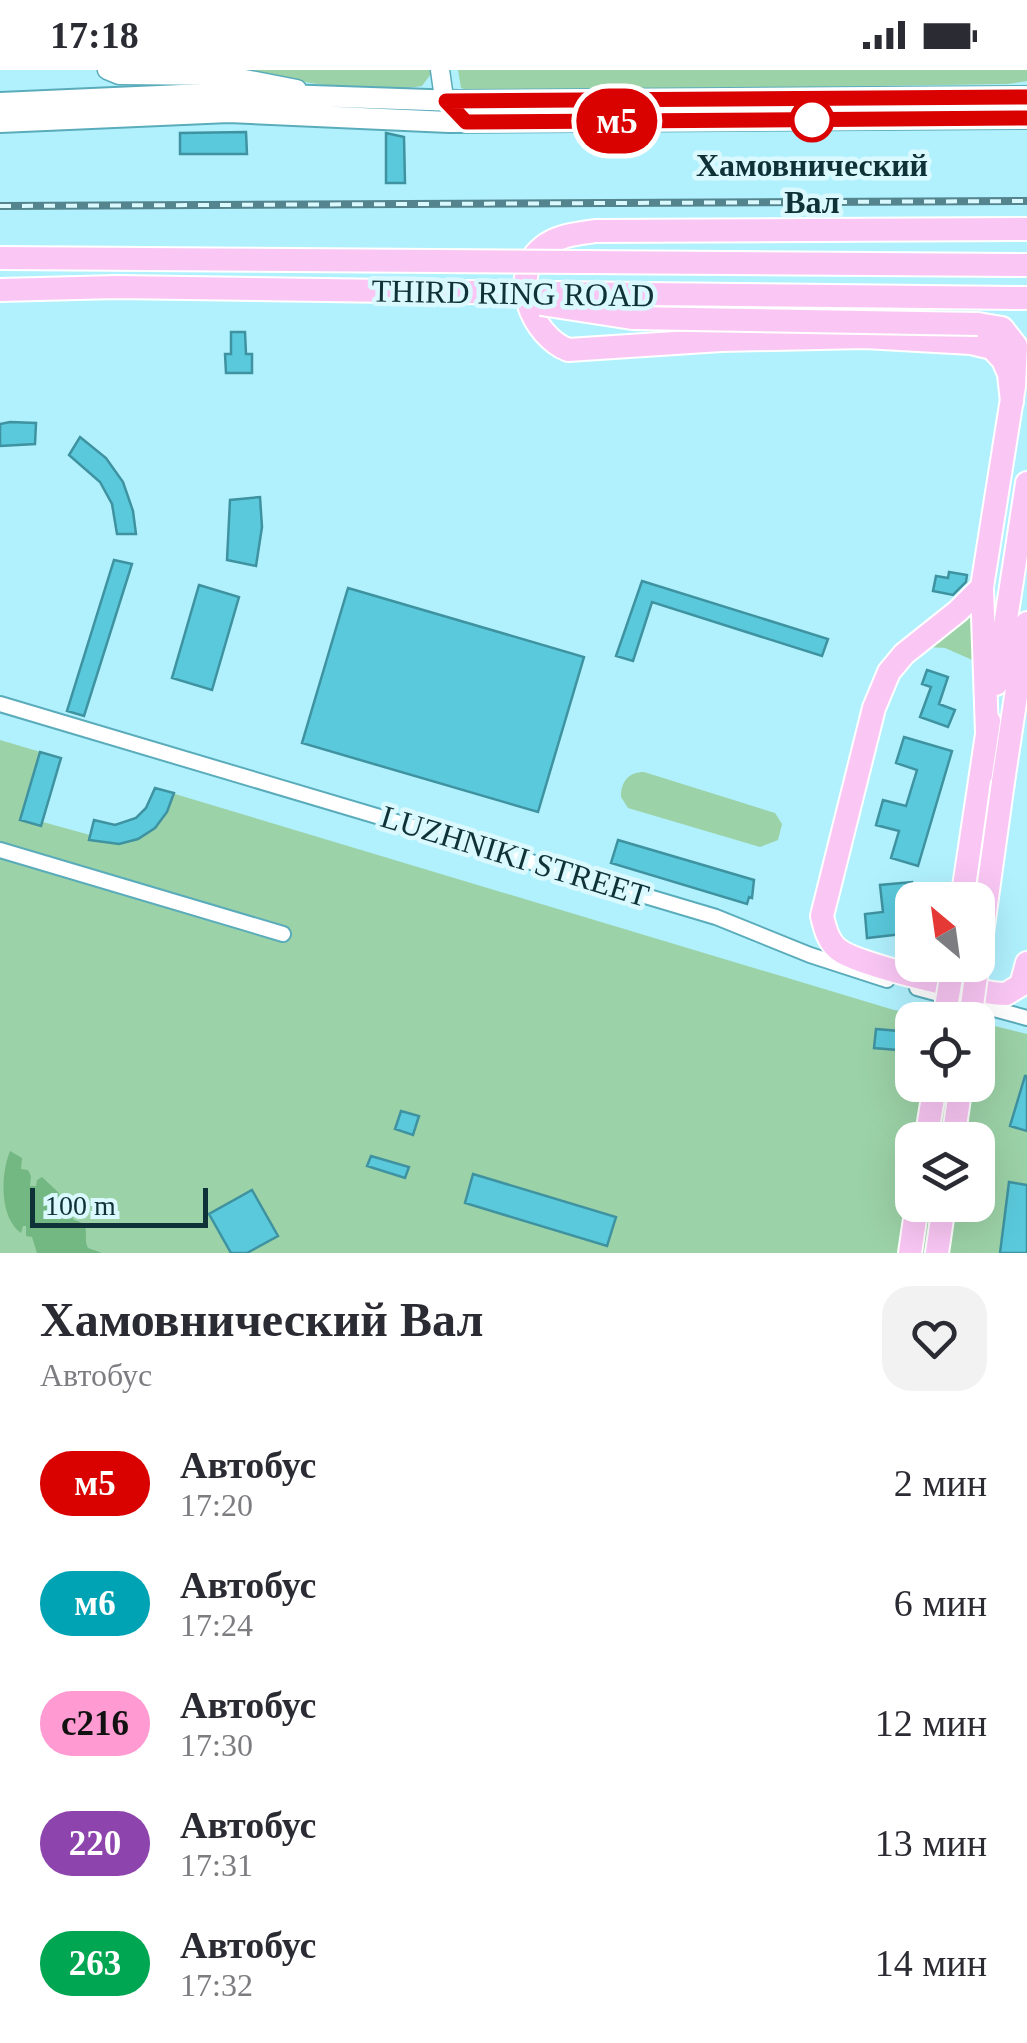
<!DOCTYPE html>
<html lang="ru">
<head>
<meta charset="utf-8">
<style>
	:root { --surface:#fff; --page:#f2f2f3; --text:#2b2b33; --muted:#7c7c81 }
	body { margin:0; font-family:"Times New Roman",serif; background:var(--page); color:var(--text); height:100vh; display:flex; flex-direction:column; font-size:38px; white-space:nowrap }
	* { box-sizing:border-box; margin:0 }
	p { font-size:32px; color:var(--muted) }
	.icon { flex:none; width:55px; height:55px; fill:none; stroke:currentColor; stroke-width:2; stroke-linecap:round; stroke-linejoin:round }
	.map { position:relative; height:1183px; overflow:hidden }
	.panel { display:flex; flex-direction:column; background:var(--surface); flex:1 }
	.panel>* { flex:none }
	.badge { padding:0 20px; border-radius:32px; font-size:35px; line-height:65px }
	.needle { width:65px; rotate:331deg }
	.buttons { position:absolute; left:895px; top:812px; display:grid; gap:20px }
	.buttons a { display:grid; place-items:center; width:100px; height:100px; border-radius:20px; background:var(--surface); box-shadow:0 10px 40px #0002; font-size:50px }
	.scale { position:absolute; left:30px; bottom:25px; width:178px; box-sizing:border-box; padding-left:10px; border:5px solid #0e3238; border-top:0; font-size:28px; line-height:35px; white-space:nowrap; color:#0e3238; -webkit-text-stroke:8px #daf9ff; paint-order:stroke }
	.map>.badge { position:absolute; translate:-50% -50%; box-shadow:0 0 0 5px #fff }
	.round { display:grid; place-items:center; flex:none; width:105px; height:105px; border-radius:30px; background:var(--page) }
	.head { display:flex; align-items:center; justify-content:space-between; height:170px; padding:0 40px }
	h1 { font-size:48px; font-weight:800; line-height:75px }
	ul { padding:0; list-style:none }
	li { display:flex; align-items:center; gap:30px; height:120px; padding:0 40px }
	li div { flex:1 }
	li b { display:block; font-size:38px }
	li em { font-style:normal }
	li .badge { min-width:110px; font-weight:700; text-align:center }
	.status { display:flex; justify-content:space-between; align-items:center; height:70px; padding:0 50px; background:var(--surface); direction:ltr }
	.status svg { height:28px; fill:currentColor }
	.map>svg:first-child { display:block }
	.green { fill:#9cd2a7; fill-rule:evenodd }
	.forest { fill:#73b783 }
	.building { fill:#5ac9dc; stroke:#3f92a0; stroke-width:2.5 }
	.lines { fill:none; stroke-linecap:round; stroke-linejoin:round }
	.minor-casing { stroke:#5aacbb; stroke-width:18 }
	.tertiary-casing { stroke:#5aacbb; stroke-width:21 }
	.secondary-casing { stroke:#5aacbb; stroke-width:24 }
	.primary-casing { stroke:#fff; stroke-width:26 }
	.minor { stroke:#fff; stroke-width:14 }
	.tertiary { stroke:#fff; stroke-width:18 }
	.secondary { stroke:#fff; stroke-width:20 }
	.primary { stroke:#fac7f5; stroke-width:22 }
	.rail-casing { stroke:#54848d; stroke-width:8 }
	.rail { stroke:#daf9ff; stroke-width:4; stroke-dasharray:11; stroke-linecap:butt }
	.primary-bridge-casing { stroke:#fff; stroke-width:26; stroke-linecap:butt }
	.primary-bridge { stroke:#fac7f5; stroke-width:22 }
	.line-casing { stroke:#fff; stroke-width:22 }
	.line { stroke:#d90200; stroke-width:15 }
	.stop-dot { fill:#fff; stroke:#d90200; stroke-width:5 }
	.labels { text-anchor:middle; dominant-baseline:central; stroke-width:9; stroke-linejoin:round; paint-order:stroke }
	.stop-label { font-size:32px; font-weight:bold; fill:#0e3238; stroke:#daf9ff }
	.street-label { font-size:32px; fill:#0e3238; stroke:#daf9ff }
</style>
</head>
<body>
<div class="status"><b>17:18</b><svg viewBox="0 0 49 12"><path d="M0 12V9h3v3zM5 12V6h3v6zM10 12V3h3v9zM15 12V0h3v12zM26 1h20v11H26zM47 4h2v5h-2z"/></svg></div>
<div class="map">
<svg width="1027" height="1183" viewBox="0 0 1027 1183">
	<rect width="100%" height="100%" fill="#b1f1fe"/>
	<path class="green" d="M223,0H434L422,16C356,27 289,7 223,0Z
		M458,0H1027V11L1008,14L472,22L461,18Z
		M977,531V592L945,578L928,577Z
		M0,670L61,688L43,752L90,765L94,750C123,761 146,747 155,718L894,940L963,950H912V1015H978V952L1027,964V1183H0ZM912,1070H978V1135H912Z
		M644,702L775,743L782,754L778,770L760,777L628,738L621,727C621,712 628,702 644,702Z"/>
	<path class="forest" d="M10,1081L22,1088L21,1099L28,1100L31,1106L30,1116H36L37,1110L42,1107L58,1122L74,1150C93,1155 82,1165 88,1178L102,1183H37L32,1167L26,1166V1156H23L21,1163C0,1148 0,1106 10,1081Z"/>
	<path class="building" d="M246,62L247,84H180V63Z
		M386,63L404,67L405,113H386Z
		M231,262H245L246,284H252V303H226L225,284H231Z
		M10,352L36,353L35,374L0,376V354Z
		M80,367L106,388L123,412L133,441L136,464H117L112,434L100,412L69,385Z
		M260,427L262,457L256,496L227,490L230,430Z
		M114,490L132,494L84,646L67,641Z
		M949,502L967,505L966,512L953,525L933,521L936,506L948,508Z
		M642,511L828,569L822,586L652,532L633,591L616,586Z
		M199,515L239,527L212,620L172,608Z
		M348,518L584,587L538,742L302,673Z
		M927,600L948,607L939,634L955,640L948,657L920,647L931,617L922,614Z
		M904,667L952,681L918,796L891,788L899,761L876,755L883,730L906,736L917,700L896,693Z
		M40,682L61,688L41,756L20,750Z
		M155,718L174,723L167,742L155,758L138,769L119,774L89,770L94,750L115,755L136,748L146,738Z
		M618,770L754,810L752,828L749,827L747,834L611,793Z
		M912,812V863L867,868L865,844L883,842L880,815Z
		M876,959L899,961L897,980L874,978Z
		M1025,1006H1027V1061L1010,1056Z
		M401,1041L419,1046L413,1065L395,1059Z
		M371,1086L409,1097L405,1108L367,1096Z
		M473,1104L616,1147L607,1176L465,1133Z
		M1009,1112L1027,1115V1183H1000Z
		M252,1120L278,1166L247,1183H231L209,1144Z"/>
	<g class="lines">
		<g class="minor-casing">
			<path id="minor" d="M0,634L716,847L810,885L887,910
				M0,780L283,864
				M917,918L1027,948"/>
		</g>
		<g class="tertiary-casing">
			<path id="tertiary" d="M107,0L119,5L229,6L297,19
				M440,0L444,28L454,40"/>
		</g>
		<g class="secondary-casing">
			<path id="secondary" d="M0,33L228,23L458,31L1027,27
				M0,52L229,42L449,52L1027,48"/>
		</g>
		<g class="primary-casing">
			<path id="primary" d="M0,220L117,217L463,222
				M978,254L1002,258L1016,276L1014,316L982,517L987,663
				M1012,332L1009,304L1003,290L992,278L971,273L865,267L721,270L568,280C532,266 507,205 543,177C558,165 578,164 595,161L1027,159
				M982,517L958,541L904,584L889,602L874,638L822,846C825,858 828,872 839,880C858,895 980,924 1006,924L1021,915L1027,893
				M996,614L1027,413
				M1003,712L1027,553
				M962,830L989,651
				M926,1070L935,1015
				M953,1070L961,1015
				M910,1183L917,1135
				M937,1183L944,1135"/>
		</g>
		<use href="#minor" class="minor"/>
		<use href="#tertiary" class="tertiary"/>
		<use href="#secondary" class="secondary"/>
		<use href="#primary" class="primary"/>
		<g class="rail-casing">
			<path id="rail" d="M0,136L1027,131"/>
		</g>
		<use href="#rail" class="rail"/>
		<g class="primary-bridge-casing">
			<path id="primary-bridge" d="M0,188L1027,195
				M463,222L1027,228
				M541,234L632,248L978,254
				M944,950L953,895
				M970,950L1003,712"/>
		</g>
		<use href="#primary-bridge" class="primary-bridge"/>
	</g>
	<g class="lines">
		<g class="line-casing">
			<path id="line" d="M1027,27L446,31L466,52L1027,48"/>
		</g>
		<use href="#line" class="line"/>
	</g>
	<circle class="stop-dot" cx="812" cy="50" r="20"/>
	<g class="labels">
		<g class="stop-label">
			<text x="812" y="95">Хамовнический<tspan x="812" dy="37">Вал</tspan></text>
		</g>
		<g class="street-label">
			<text transform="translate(513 223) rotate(1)">THIRD RING ROAD</text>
			<text transform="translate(515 786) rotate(17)">LUZHNIKI STREET</text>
		</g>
	</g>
</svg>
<div class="buttons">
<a><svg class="needle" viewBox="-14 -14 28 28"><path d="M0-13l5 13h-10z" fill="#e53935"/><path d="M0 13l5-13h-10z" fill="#7c7c81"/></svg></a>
<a><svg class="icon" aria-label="locate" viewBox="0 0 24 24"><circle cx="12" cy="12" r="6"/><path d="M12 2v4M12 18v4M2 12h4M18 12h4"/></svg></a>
<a><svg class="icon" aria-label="layers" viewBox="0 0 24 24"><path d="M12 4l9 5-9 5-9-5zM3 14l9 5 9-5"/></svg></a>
</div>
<div class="scale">100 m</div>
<b class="badge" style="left:617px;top:51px;background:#d90200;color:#fff">м5</b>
</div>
<section class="panel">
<div class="head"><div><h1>Хамовнический Вал</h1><p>Автобус</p></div><a class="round"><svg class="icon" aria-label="heart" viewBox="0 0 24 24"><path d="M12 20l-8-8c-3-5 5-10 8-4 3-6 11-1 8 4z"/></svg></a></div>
<ul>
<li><span class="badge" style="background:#d90200;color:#fff">м5</span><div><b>Автобус</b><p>17:20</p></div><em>2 мин</em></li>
<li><span class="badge" style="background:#00a3b4;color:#fff">м6</span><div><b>Автобус</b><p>17:24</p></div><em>6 мин</em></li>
<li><span class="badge" style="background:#ff9ad2;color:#111">с216</span><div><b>Автобус</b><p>17:30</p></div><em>12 мин</em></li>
<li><span class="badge" style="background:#8e44ad;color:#fff">220</span><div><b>Автобус</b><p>17:31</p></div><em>13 мин</em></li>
<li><span class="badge" style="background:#00a651;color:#fff">263</span><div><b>Автобус</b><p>17:32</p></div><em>14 мин</em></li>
</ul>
</section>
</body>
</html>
